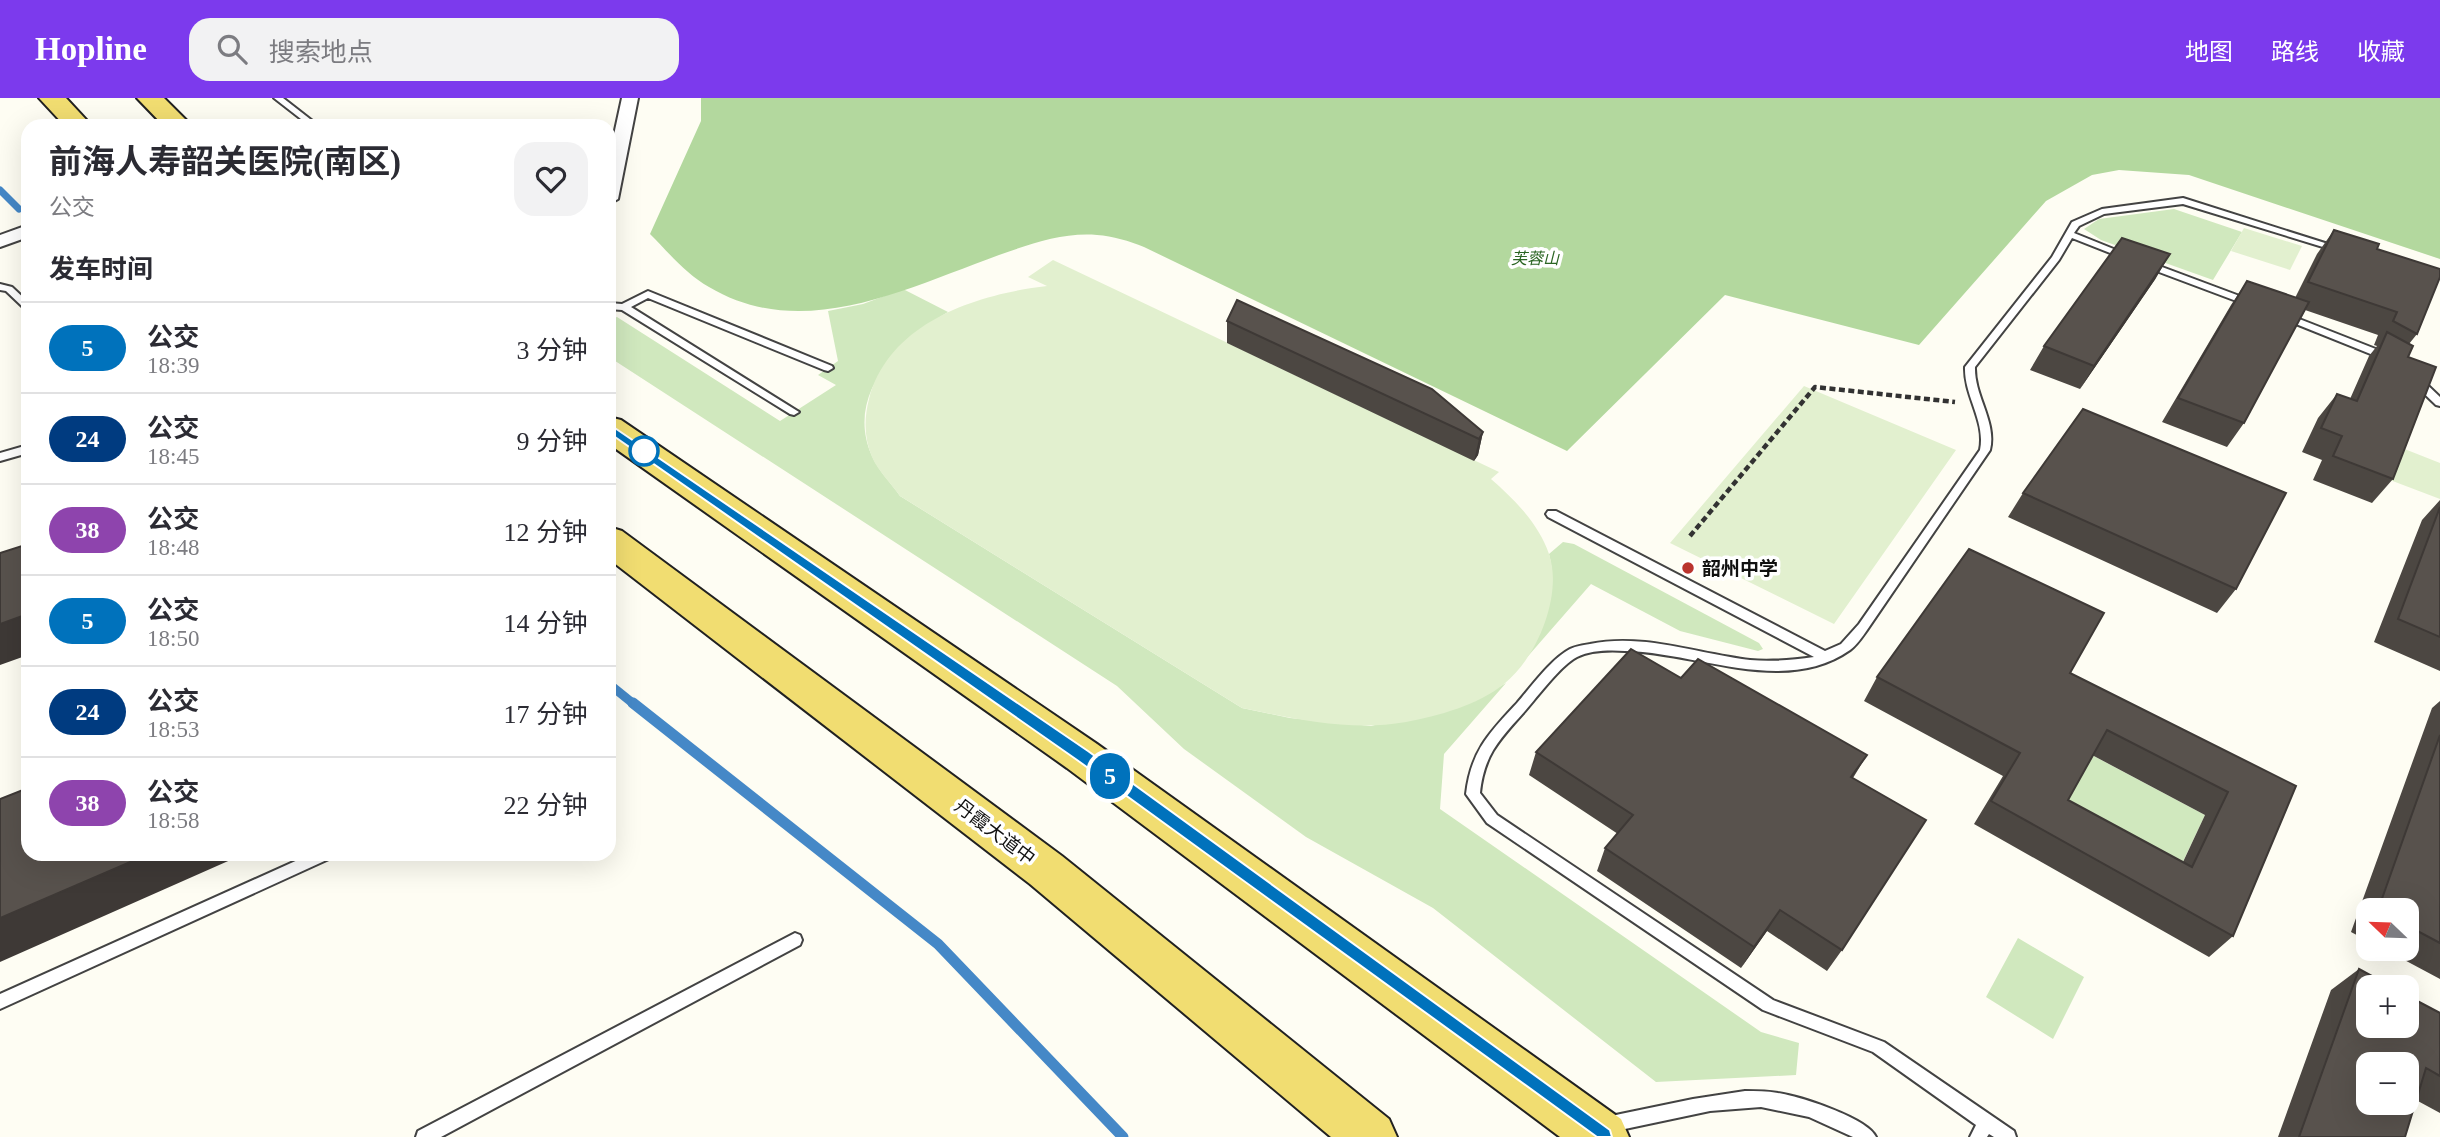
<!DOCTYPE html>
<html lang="zh">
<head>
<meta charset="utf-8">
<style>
	:root { --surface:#fff; --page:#f2f2f3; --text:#2b2b33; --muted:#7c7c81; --line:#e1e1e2; --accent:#7c3aed }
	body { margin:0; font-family:"Times New Roman","Noto Sans SC",serif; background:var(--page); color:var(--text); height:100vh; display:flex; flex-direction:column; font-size:26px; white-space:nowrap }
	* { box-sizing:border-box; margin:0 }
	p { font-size:23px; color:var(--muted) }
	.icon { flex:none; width:38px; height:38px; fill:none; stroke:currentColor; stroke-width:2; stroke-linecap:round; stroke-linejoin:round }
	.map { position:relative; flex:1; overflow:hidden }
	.drawer { position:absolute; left:21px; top:21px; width:595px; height:742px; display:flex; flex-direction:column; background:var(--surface); border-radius:21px; box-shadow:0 7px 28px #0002 }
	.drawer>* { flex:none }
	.badge { padding:0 14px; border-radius:23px; font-size:24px; line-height:46px }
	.needle { width:46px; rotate:293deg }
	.tools { position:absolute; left:2356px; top:800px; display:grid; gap:14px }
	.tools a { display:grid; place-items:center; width:63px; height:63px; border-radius:14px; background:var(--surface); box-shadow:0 7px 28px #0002; font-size:35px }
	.map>.badge { position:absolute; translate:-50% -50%; box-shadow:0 0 0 4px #fff }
	h2 { padding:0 28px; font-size:26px; line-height:63px }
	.round { display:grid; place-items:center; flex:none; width:74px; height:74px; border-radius:21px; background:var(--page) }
	.summary { display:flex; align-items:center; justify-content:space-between; height:119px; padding:0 28px }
	h1 { font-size:33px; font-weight:700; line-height:52px }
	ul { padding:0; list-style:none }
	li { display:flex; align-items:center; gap:21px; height:91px; padding:0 28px; border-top:2px solid var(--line) }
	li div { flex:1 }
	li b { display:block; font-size:26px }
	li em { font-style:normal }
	li .badge { min-width:77px; font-weight:700; text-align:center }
	header { display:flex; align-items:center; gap:42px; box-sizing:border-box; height:98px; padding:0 35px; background:var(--accent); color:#fff }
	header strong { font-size:33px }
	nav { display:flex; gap:38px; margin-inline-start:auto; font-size:24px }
	.search { width:490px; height:63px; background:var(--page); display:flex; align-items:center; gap:18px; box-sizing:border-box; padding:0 24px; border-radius:21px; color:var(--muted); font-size:26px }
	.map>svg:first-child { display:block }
	.green { fill:#d0e8be }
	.forest { fill:#b3d89e }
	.pitch { fill:#e2f0cf }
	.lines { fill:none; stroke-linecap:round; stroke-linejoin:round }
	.stream-far2 { stroke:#4588c7; stroke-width:7 }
	.stream-far1 { stroke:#4588c7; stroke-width:9 }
	.stream { stroke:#4588c7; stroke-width:11 }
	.lane-casing { stroke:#434343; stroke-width:4 }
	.street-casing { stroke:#434343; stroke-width:4 }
	.primary-casing { stroke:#212121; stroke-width:4 }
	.path { stroke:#323232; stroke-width:4.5; stroke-dasharray:6 3.5; stroke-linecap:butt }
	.lane { fill:#fff; fill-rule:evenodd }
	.street { fill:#fff; fill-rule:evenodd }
	.primary { fill:#f1dd71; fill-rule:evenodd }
	.wall { fill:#4c4742; fill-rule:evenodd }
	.shaded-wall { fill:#3e3936 }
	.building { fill:#58524d; stroke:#3e3936; stroke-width:2; fill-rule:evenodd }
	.line { fill:#0072bc; stroke:#fff; stroke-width:2 }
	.stop-dot { fill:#fff; stroke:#0072bc; stroke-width:3.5 }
	.poi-dot { fill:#ba342e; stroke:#fff; stroke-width:2.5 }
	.labels { text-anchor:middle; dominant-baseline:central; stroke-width:7; stroke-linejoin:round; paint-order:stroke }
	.far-park-label { font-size:16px; font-style:italic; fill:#2b6523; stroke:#fff }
	.poi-label { font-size:19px; font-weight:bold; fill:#101010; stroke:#fff; text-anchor:start }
	.street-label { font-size:19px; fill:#101010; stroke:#fff }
</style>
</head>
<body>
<header>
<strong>Hopline</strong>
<div class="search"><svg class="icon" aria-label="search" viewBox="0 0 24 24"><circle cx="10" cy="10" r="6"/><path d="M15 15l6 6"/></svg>搜索地点</div>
<nav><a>地图</a><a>路线</a><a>收藏</a></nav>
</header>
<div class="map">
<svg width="2440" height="1039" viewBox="0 0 2440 1039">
	<rect width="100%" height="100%" fill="#fefdf3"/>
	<path class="green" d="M2174,111L2242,134L2213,182L2101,142L2084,131L2099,121Z
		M903,191L948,214C900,243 844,296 872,358C878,372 891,385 900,398L1242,610L1290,620L1371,628L1476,602L1506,585L1444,656L1440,711L1761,934L1799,945L1796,977L1656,984L1433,810L1306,739L1184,651L1117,588L609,259V221L617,219L780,323L836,287L818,277L838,263L828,213L863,206Z
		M1563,444L1574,446L1759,545L1763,551L1758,553L1680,533L1591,486L1523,564C1544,530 1559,496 1549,456Z
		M2088,655L2205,717L2170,791L2049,724Z
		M2018,840L2084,879L2053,941L1986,899Z"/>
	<path class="forest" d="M701,0H2440V161L2189,77L2119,72L2092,77L2046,103L1919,247L1725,197L1567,353L1144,149C1129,143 1113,138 1097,137C1064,134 1030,146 999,157C907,190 803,245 709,189C686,176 668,154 650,136L701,23Z"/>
	<path class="pitch" d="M2244,130L2302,148L2290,172L2231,153Z
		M1053,162L1499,374L1491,381C1515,402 1539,426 1549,456C1563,497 1537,560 1504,586C1478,607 1438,618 1406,624C1351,634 1295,621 1242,610L900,398C891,385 878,373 872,359C864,340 864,321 869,301C889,224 977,196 1047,188L1028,179Z
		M1804,288L1956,352L1834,526L1670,445Z
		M2402,350L2440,365V401L2390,382Z"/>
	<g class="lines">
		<path class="stream-far2" d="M0,92L19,111"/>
		<path class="stream-far1" d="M609,586L635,607"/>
		<path class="stream" d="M633,605L938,846L1123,1039"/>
		<g class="lane-casing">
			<path id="lane" d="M274,0H283L319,28H310Z
				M2183,100L2344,151L2342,153H2336L2183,106L2104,116L2079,128L2074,135L2131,158L2126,161L2123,160L2072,140L2059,162L1975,269C1974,298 1997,324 1990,352L1867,532C1862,539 1857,547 1850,552C1785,598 1696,554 1625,553C1610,552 1591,552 1577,559C1561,567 1538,598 1525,613C1500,641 1484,656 1480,695L1497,717L1773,902L1884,944L2014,1033L2016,1039H1994L1989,1036L1987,1039H1970L1976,1027L1873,954L1763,912L1487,725L1466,696C1471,653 1489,635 1517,605C1531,589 1551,561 1570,551C1576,548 1584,547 1590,546C1644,535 1697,556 1750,562C1772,564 1792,562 1814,559L1548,419L1546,416L1548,413H1556L1825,553L1841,546L1859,526L1980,352C1986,323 1964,298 1965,269L2052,159L2072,124L2102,111Z
				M2146,163L2253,203L2255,205L2253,207H2247L2143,168L2141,166Z
				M0,186L12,189L28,204V212L25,211L6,193L0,192Z
				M648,193L832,268L833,270L828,273L824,272L648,200L631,209L799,314L794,317L790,316L622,212L609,211V205L622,206Z
				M2284,215L2391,257L2392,259L2387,262L2383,261L2281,220V216Z
				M2415,278L2419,279L2440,299V308L2436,307L2411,283L2410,281Z
				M28,347V355L0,363V355Z
				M311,756H333L331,760L0,911V896Z
				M795,835L800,837L802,842L800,847L441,1039H416L418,1033Z
				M1745,993C1756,993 1767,993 1778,995C1799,998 1868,1020 1876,1039H1853L1809,1019L1761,1009L1710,1013L1606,1035L1600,1033L1598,1027L1600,1021L1606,1019L1693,1001Z"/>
		</g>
		<g class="street-casing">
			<path id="street" d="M622,0H638L618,101L609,106V60Z
				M28,127V139L0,149V137Z"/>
		</g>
		<g class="primary-casing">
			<path id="primary" d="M39,0H66L92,28H65Z
				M137,0H164L192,28H164Z
				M609,319L621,322L1097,646L1621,1021L1629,1039H1560L1067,670L609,346Z
				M609,429L622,433L1062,758L1389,1021L1397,1039H1331L1030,786L609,461Z"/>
		</g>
		<path class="path" d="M1690,438L1815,289L1955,304"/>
		<use href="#lane" class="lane"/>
		<use href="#street" class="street"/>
		<use href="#primary" class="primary"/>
	</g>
	<path class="wall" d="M2334,132L2377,151L2417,236L2409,246L2393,381L2372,405L2313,382L2322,362L2302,354L2318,320L2337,296L2350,301L2369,258L2377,248L2374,247L2378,237L2305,212L2244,325L2227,349L2162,324L2231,207L2247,183L2295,200L2317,156Z
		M2156,180L2080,291L2030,272L2044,248Z
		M1227,223L1483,334L1478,357L1474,363L1227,245Z
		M2023,395L2236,491L2217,515L2008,419Z
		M2440,402V573L2374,544L2422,422Z
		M2070,575L2296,688L2233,838L2209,859L1974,726L2003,678L1864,603L1877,579ZM2092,657L2205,717L2183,764L2068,702Z
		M1681,580L1867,657L1853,680L1842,852L1827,873L1767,833L1741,870L1597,773L1605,750L1618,736L1529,677L1536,654Z
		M2440,603V881L2382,850H2406V812H2368V843L2351,834L2432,610Z
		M2359,871L2440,915V1015L2416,1002L2405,1039H2278L2331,892Z"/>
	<path class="shaded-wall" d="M2170,156L2156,180L2080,291L2094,268Z
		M1483,334L1478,357L1474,363L1479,341Z
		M28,516V557L0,567V526Z
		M149,756H244L0,864V820Z
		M1780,812L1767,833L1741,870L1754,849Z"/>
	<path class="building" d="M2334,132L2379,146L2377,151L2440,171V179L2417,236L2393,223L2397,214L2308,184Z
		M2122,140L2170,156L2094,268L2044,248Z
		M2247,183L2309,204L2244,325L2178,300Z
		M1237,202L1432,291L1483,334L1479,341L1227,223Z
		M2387,234L2413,248L2408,259L2436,269L2393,381L2333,358L2342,338L2321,330L2337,296L2357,303Z
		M2083,311L2286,395L2236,491L2023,395Z
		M2440,409V539L2398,521Z
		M28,446V516L0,526V455Z
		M1969,451L2104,515L2070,575L2296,688L2233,838L1991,703L2020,655L1877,579ZM2107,632L2228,694L2192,769L2068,702Z
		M1631,551L1681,580L1698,561L1867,657L1851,679L1926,722L1842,852L1780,812L1754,849L1605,750L1633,717L1536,654Z
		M2440,637V845L2406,827V812H2378Z
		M28,690V756H149L0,820V701Z
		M2359,871L2392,889H2368V928H2406V897L2440,915V978L2426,970L2405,1039H2299ZM2368,966H2406V1004H2368Z"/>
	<path class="line" d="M609,326L1088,653L1610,1032L1612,1039H1597L1077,662L605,332V327Z"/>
	<circle class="stop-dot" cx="644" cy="353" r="14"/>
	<circle class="poi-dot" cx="1688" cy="470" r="7"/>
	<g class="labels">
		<g class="far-park-label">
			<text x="1535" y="160">芙蓉山</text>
		</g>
		<g class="poi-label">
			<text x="1702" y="470">韶州中学</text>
		</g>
		<g class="street-label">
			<text transform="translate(995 734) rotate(37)">丹霞大道中</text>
		</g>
	</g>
</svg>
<div class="tools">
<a><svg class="needle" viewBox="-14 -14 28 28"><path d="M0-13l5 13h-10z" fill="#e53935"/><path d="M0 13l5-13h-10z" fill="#7c7c81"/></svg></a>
<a>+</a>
<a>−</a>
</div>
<b class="badge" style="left:1110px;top:678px;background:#0072bc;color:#fff">5</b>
<section class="drawer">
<div class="summary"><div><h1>前海人寿韶关医院(南区)</h1><p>公交</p></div><a class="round"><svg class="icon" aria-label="heart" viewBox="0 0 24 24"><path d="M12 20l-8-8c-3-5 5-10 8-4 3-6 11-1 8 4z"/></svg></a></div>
<h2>发车时间</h2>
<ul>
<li><span class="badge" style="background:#0072bc;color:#fff">5</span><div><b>公交</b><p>18:39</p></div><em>3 分钟</em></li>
<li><span class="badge" style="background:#003b80;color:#fff">24</span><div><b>公交</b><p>18:45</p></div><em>9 分钟</em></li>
<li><span class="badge" style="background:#8e44ad;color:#fff">38</span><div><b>公交</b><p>18:48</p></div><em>12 分钟</em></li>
<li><span class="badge" style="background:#0072bc;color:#fff">5</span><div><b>公交</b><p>18:50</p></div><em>14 分钟</em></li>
<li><span class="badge" style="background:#003b80;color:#fff">24</span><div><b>公交</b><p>18:53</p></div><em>17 分钟</em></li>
<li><span class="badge" style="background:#8e44ad;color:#fff">38</span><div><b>公交</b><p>18:58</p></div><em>22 分钟</em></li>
</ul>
</section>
</div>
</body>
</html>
